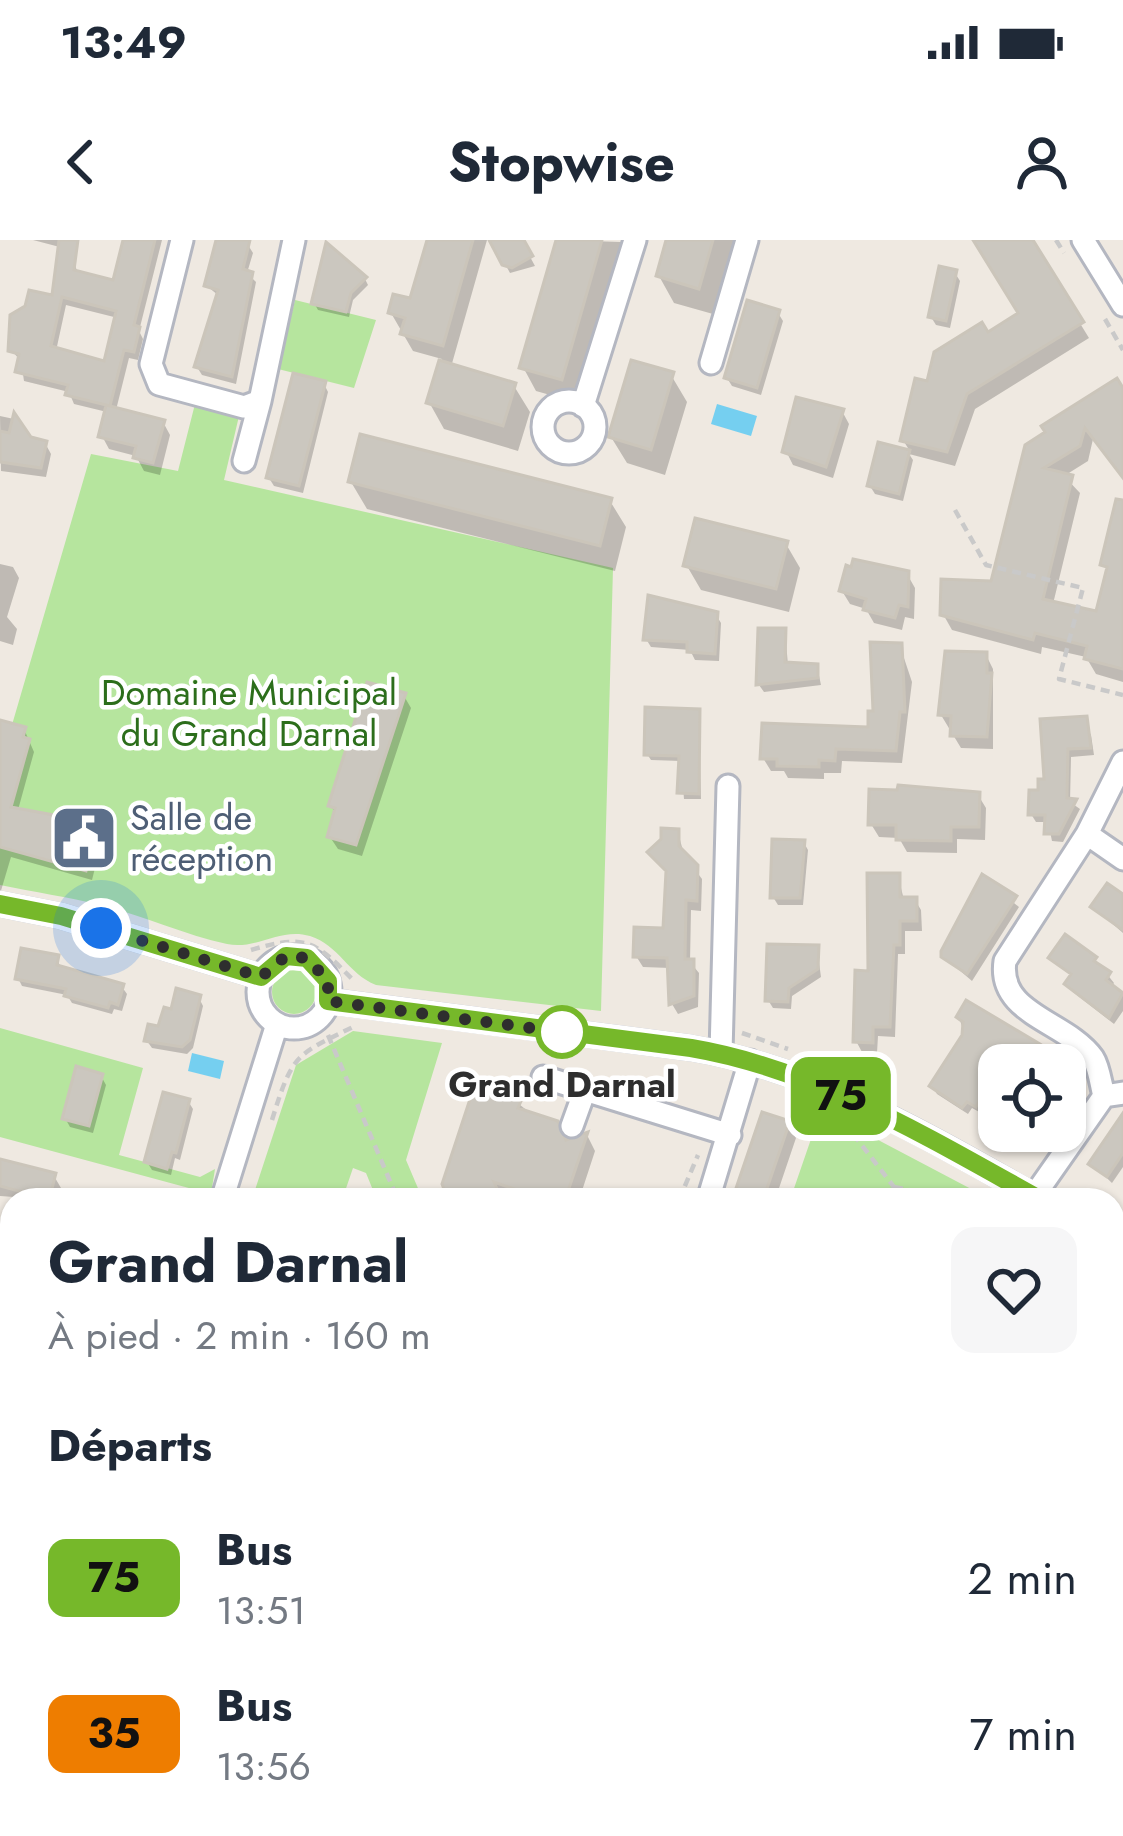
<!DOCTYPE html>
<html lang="fr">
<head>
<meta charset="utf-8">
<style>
	:root { --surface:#fff; --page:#f6f6f7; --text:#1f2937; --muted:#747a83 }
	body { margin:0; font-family:Jost,sans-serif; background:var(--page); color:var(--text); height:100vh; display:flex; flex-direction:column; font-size:45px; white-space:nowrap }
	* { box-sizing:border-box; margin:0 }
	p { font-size:39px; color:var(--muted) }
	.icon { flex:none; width:66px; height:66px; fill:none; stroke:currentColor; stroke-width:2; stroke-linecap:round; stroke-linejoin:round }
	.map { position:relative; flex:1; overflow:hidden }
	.sheet { position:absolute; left:0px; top:948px; width:1125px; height:648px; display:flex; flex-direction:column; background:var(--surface); border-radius:36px 36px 0 0; box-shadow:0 3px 9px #0004 }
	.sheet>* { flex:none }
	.badge { padding:0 24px; border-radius:18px; font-size:42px; line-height:78px }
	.tools { position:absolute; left:978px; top:804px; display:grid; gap:24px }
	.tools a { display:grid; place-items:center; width:108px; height:108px; border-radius:24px; background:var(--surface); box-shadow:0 3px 9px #0004; font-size:60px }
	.you { position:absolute; width:60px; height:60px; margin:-30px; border:9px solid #fff; border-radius:50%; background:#1a73e8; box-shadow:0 0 0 18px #1a73e833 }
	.map>.badge { position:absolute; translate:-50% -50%; box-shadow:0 0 0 6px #fff }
	h2 { padding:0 48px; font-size:45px; line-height:108px }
	.round { display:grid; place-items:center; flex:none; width:126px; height:126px; border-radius:24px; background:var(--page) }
	.head { display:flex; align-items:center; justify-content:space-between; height:204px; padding:0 48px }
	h1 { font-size:57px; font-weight:700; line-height:90px }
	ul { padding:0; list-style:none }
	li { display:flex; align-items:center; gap:36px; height:156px; padding:0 48px }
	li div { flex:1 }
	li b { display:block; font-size:45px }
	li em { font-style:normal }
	li .badge { min-width:132px; font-weight:700; text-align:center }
	.status { display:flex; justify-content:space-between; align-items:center; height:84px; padding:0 60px; background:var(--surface); direction:ltr }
	.status svg { height:33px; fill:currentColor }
	header { display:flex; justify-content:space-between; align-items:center; height:156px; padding:0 48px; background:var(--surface); font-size:54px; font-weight:700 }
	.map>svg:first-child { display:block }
	.green { fill:#b6e59e }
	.water { fill:#75cff0 }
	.shadow { fill:#0003; fill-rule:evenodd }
	.building { fill:#cbc7bf; stroke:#cbc5ba; stroke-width:3; fill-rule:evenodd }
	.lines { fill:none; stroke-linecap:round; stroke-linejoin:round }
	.minor-casing { stroke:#b4b7c1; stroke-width:27 }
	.path { stroke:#c9c9c9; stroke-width:4.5; stroke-dasharray:9 6; stroke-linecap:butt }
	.minor { stroke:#fff; stroke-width:21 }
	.line-casing { stroke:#fff; stroke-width:27 }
	.line { stroke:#76b82a; stroke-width:18 }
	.walk { stroke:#2e2e2e; stroke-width:12; stroke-dasharray:0 21.6 }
	.stop-dot { fill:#fff; stroke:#76b82a; stroke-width:6 }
	.labels { text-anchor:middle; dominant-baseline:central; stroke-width:9; stroke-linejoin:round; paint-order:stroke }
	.park-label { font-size:36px; fill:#2c6e1b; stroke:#fff }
	.service-label { font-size:36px; fill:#4e5e75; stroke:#fff; text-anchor:start }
	.stop-label { font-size:36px; font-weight:bold; fill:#2e2e2e; stroke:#fff }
</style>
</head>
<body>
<div class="status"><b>13:49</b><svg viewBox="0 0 49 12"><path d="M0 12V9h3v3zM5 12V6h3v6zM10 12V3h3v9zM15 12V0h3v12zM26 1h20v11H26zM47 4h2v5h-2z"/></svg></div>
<header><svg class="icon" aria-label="back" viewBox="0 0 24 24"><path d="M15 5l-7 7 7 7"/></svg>Stopwise<svg class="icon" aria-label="person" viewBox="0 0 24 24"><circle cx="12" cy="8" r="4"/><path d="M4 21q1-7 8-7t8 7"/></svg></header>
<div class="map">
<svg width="1123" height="1596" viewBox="0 0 1123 1596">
	<rect width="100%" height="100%" fill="#efe9e1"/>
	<path class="green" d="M295,60L376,80L354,148L278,129Z
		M195,164L239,176L224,240L613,328L601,771L376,745C348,734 339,705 310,696C280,687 257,710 227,704C185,695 144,676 101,665C68,657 34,652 0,645V526L91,214L178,231Z
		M272 752a22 22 0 1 1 44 0a22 22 0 1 1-44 0Z
		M0,788L143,828L119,915L200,937L215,929L211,954L0,897Z
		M353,791L442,803L406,920L423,960H377L366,933L353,928L342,960L252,959L296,825Z
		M821,870L844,882L992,960H790Z
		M579,1584H1091L1123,1590V1596H575Z"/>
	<path class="water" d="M717,164L757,176L751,196L711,184Z
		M192,813L224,821L220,839L188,831Z"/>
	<path class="shadow" d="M33,0H77L75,11Z
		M125,0H162L139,91L143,99L138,120L129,118L116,170L163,182L170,195L160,235L144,231L136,216L109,209L102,196L107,172L74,164L69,152L24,141L21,121L11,110L55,58L73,21L79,35L115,44ZM66,65L118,78L106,124L56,111Z
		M219,0L248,5L253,13L247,33L256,42L236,144L202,135L197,127L219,56L207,46Z
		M430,0H487L451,127L514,146L530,172L518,211L444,189L429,162L442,119L413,111L391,73L412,62Z
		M505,0H521L535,26L510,33L495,5Z
		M559,0L621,2L575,162L536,151L523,127Z
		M670,0H735L713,74L674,63L659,36Z
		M976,0H1029L1089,98L975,169L955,226L909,214L913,220L903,261L875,254L870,246L880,206L911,213L903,200L929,144L1022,74Z
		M955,33L960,41L950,88L936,85L931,77Z
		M365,39L368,45L353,60L349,77L318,70L314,63Z
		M778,73L783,81L761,155L732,146L727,138Z
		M671,135L687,162L665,235L627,223L611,197Z
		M324,144L328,152L303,253L274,246L269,238Z
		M1123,154V237L1093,199L1088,221L1064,236L1080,253L1053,364L1098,375L1117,270L1123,271V442L1096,434L1086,417L1042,407L1041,414L952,390L943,374L993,344L1028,207Z
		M842,171L849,184L833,238L793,225L786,211Z
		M0,176L14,179L29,200L45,203L51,214L46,237L1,231Z
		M351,242L610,261L626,287L615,331L367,269Z
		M786,304L800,328L789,372L701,350L687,326Z
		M0,324L13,327L19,338L7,377L17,389L13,405L0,401Z
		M907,334L915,348L914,379L905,377L902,390L874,383L866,369L850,364L842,351Z
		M651,358L716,375L721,383L719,421L695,420L690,410L651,407L646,399Z
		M785,391L788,425L817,426L821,445L764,452L759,445Z
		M900,406L912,442L902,523L842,521L841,533H824V539L788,538L784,531H771L763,518L870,490Z
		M986,415L993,429V509L961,508L941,475Z
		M404,456L411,468L362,616L338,609L330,597L336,574L331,566Z
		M699,472L701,559H684L681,521L651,520L647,514Z
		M1043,482L1086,486L1091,495L1094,515L1071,517L1070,562L1080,569L1063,602L1052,601L1048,582H1036L1031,574L1047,542Z
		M0,483L24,489L34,512L18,570L95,593L101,604L92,640L11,617L0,654Z
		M978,555L986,568L985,600L957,599V613L907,612L899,598L879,597L871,584Z
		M678,592L684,615L702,639L701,671L691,670L690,722L699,733L698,767L678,774L672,764L670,728L643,727L636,716L666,691L669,635L651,612Z
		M804,603L808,610L803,665H778L773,657Z
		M898,636L904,660H915L921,670L922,691H905V714H898L895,797L878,796L877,813L862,812L856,801Z
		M983,638L1019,667L972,741L944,717L960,687L956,681Z
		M1123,658V693L1093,667Z
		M817,708L821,737L792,756L791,769L773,768L768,760Z
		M57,718L61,729L122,747L127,754L122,771L114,769L112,774L72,763L67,755L22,746L18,738Z
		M1052,718L1095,719L1114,743L1111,747L1123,756V771L1114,784L1073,752L1068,744L1073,737Z
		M199,758L203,766L193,808L187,814L152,808L147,801L173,773Z
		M967,764L1066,825L1074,854L1065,867V825H999V866L990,860L981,873L972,868L968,874L937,854L932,846L965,796L959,777Z
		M101,836L106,845L93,893L70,887L65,878Z
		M188,861L193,869L180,920L175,918L171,935L152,930L147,922Z
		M519,864L567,903L587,895L595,911L579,960H449Z
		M788,884L796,898L775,960H735Z
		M1123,889V927L1112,943L1092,924Z
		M1048,891L1034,911L1013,892V891Z
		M0,923L54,936L61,948L57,960L0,956Z
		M0,1019L12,1022V1085L0,1082Z
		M1113,1059L1123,1063V1111L1113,1133Z
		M0,1128L12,1131V1176L0,1173Z
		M9,1276L12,1277V1417L0,1413V1292Z
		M0,1446L12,1451V1522L0,1549Z
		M74,1584H166L162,1596H91Z
		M396,1584H463L459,1596H392Z
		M528,1584H562L558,1596H524Z"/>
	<path class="building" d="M59,0H78L74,30L113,40L123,0H155L134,85L140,87L134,112L124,110L110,166L65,155L68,145L15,132L19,114L8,111L10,75L25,66L29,50L52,55ZM62,57L116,71L104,121L51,106Z
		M216,0H250L243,29L253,32L232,137L194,127L218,50L204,46Z
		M427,0H473L443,106L400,94L405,78L388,73L393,54L410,58Z
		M489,0H524L533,16L512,28L502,25Z
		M556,0H602L562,140L519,128Z
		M666,0H713L699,49L656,36Z
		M973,0H1033L1084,82L967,154L947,212L900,201L915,138L927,141L934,112L982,82L988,92L1018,73Z
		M326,2L367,37L351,53L346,72L311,64Z
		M939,26L957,30L946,81L928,77Z
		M747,60L780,70L757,148L724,138Z
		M439,120L516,143L503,186L426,163Z
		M631,120L674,132L651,210L608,197Z
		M293,133L326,141L299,246L266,238Z
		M1117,138L1123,148V238L1085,188L1080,206L1044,228L1073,235L1043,359L1096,371L1107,327L1100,325L1116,259L1123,260V429L1084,419L1087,406L1035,393L1033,400L940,375L941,339L991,341L1025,205L1045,192L1041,186Z
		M796,157L844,169L826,227L782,212Z
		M106,165L165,180L153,223L133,218L136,206L98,197Z
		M14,172L31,197L47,201L41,228L0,222V191L9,193Z
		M360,194L612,258L600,306L348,242Z
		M878,202L910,210L899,254L867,246Z
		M695,278L788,301L776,349L683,326Z
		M853,319L909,331L908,367L899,365L895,378L863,370L866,359L839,351L846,325L851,327Z
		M648,355L718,372L715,414L687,412V402L643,400Z
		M758,388H786L785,422L818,424V438L756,445Z
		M870,402L902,403L905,472H900L896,511L836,509L835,521L819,520V527L777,526V519H760L762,483L868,487V471H873Z
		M945,411L987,412V433H992L987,497L950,496L951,476L938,475Z
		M367,442L406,453L356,605L327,597L335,568L328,566Z
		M645,467L700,469L699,554L677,553L679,516L644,515Z
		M1087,476L1091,508L1068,509L1067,558L1077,559L1059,594H1044L1045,575H1028L1029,550H1038V539H1044L1040,479Z
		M0,480L26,487L23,497L30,499L11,567L75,579L97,591L86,631L0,607Z
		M898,545L980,552L979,587H951V601L896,600V585H868L869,549L897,550Z
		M661,588L679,589V606L698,625L697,661L686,660L685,719H694V756L669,765L667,718L633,717L634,687L663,688L666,631L647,612L661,599Z
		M772,599L805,600L800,658H770Z
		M867,633H900V657H917V681H900V705H894L890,787H873V803L853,802L855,730L868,731Z
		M982,634L1017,656L967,734L941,717V711Z
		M1107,643L1123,654V690L1090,667Z
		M1065,694L1097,717L1094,721L1111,732L1106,740L1123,753L1109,778L1064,744L1071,734L1048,718Z
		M767,704L819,705L818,729L789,748L788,762L765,761Z
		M21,708L59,715L57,725L124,744L118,765L110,762L108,768L64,756L66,749L15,739Z
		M176,748L201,755L190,800L182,807L144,801L148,784L158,786L164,767L171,769Z
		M966,760L1040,804L1071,825H999L976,867L967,862L962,868L929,846L962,795L963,782L956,777Z
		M76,826L103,834L89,886L62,879Z
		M473,850L521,861L518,868L558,881L566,900L588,892L565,960H546L494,942L502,960H448L442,944Z
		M163,852L190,859L176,913L172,912L167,929L144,922Z
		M762,872L790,881L787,890L763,960H732Z
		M1123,873V913L1107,937L1088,924Z
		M0,919L56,933L49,960H24L26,953L0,946Z"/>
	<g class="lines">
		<g class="minor-casing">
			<path id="minor" d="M182,0L151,124L159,144L244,167L260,161L294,0
				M1083,0L1123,65
				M711,123L747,0
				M543 187a26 26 0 1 1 52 0a26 26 0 1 1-52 0Z
				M583,166L635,0
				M244,221L260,161
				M1087,594L1123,619
				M0,664L61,676L261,737
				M258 752a36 36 0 1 1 72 0a36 36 0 1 1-72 0Z
				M329,761L691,808C816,829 932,899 1041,960
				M721,813L728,546
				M543,837L730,895
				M1104,856C1101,845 1099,827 1093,818C1067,781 997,775 1005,721L1087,594L1123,522
				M572,886L585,850
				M1034,956L1104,856L1123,853
				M222,960L277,784
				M708,960L750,821
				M1113,997L1123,1001
				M1113,1294L1120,1295
				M1113,1488L1123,1491
				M3,1596L12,1578
				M492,1596L496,1584"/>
		</g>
		<path class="path" d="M1056,0L1064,13
			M1105,79L1123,110
			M955,270L986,325L1083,348L1059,439L1123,455
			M251,710C307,693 316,702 354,741
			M742,793L788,809
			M328,795L398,960
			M859,838L893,853
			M272,880C293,812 296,815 357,785
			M844,882L894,947L888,960
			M894,947L958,960
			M1063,953L1076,960
			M679,960L698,915
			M0,1242L4,1229
			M0,1263L12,1267
			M0,1431L12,1432
			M688,1584L696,1596
			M459,1596L463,1584"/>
		<use href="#minor" class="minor"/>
	</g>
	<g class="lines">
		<g class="line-casing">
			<path id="line" d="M0,664L61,676L261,737L286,716L307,718L328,741V761L691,808C816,829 931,899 1041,960"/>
		</g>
		<use href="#line" class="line"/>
		<path class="walk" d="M101,688L261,737L286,716L307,718L328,741V761L562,792"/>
	</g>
	<defs>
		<g id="civic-square" transform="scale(3.45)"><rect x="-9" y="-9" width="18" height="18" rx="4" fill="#5c6f8a" stroke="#fff"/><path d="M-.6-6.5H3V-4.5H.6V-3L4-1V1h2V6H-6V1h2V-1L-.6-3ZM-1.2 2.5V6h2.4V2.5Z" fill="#fff"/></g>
	</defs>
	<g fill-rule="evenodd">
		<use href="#civic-square" x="84" y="598"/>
	</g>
	<circle class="stop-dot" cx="562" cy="792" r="24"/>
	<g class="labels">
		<g class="park-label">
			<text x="249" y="452">Domaine Municipal<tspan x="249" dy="41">du Grand Darnal</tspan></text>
		</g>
		<g class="service-label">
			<text x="130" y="577">Salle de<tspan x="130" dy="41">réception</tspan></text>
		</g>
		<g class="stop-label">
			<text x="562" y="844">Grand Darnal</text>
		</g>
	</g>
</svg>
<div class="tools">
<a><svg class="icon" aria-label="locate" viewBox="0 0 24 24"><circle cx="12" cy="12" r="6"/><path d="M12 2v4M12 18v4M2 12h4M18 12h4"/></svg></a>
</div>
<div class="you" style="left:101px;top:688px"></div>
<b class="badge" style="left:841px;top:856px;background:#76b82a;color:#111">75</b>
<section class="sheet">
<div class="head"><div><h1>Grand Darnal</h1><p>À pied · 2 min · 160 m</p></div><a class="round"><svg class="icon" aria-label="heart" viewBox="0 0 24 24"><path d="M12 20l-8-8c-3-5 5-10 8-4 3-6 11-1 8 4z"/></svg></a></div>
<h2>Départs</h2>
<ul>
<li><span class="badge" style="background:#76b82a;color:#111">75</span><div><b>Bus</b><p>13:51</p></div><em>2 min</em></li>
<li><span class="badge" style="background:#ee7d00;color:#111">35</span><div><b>Bus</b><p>13:56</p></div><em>7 min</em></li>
</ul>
</section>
</div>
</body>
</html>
